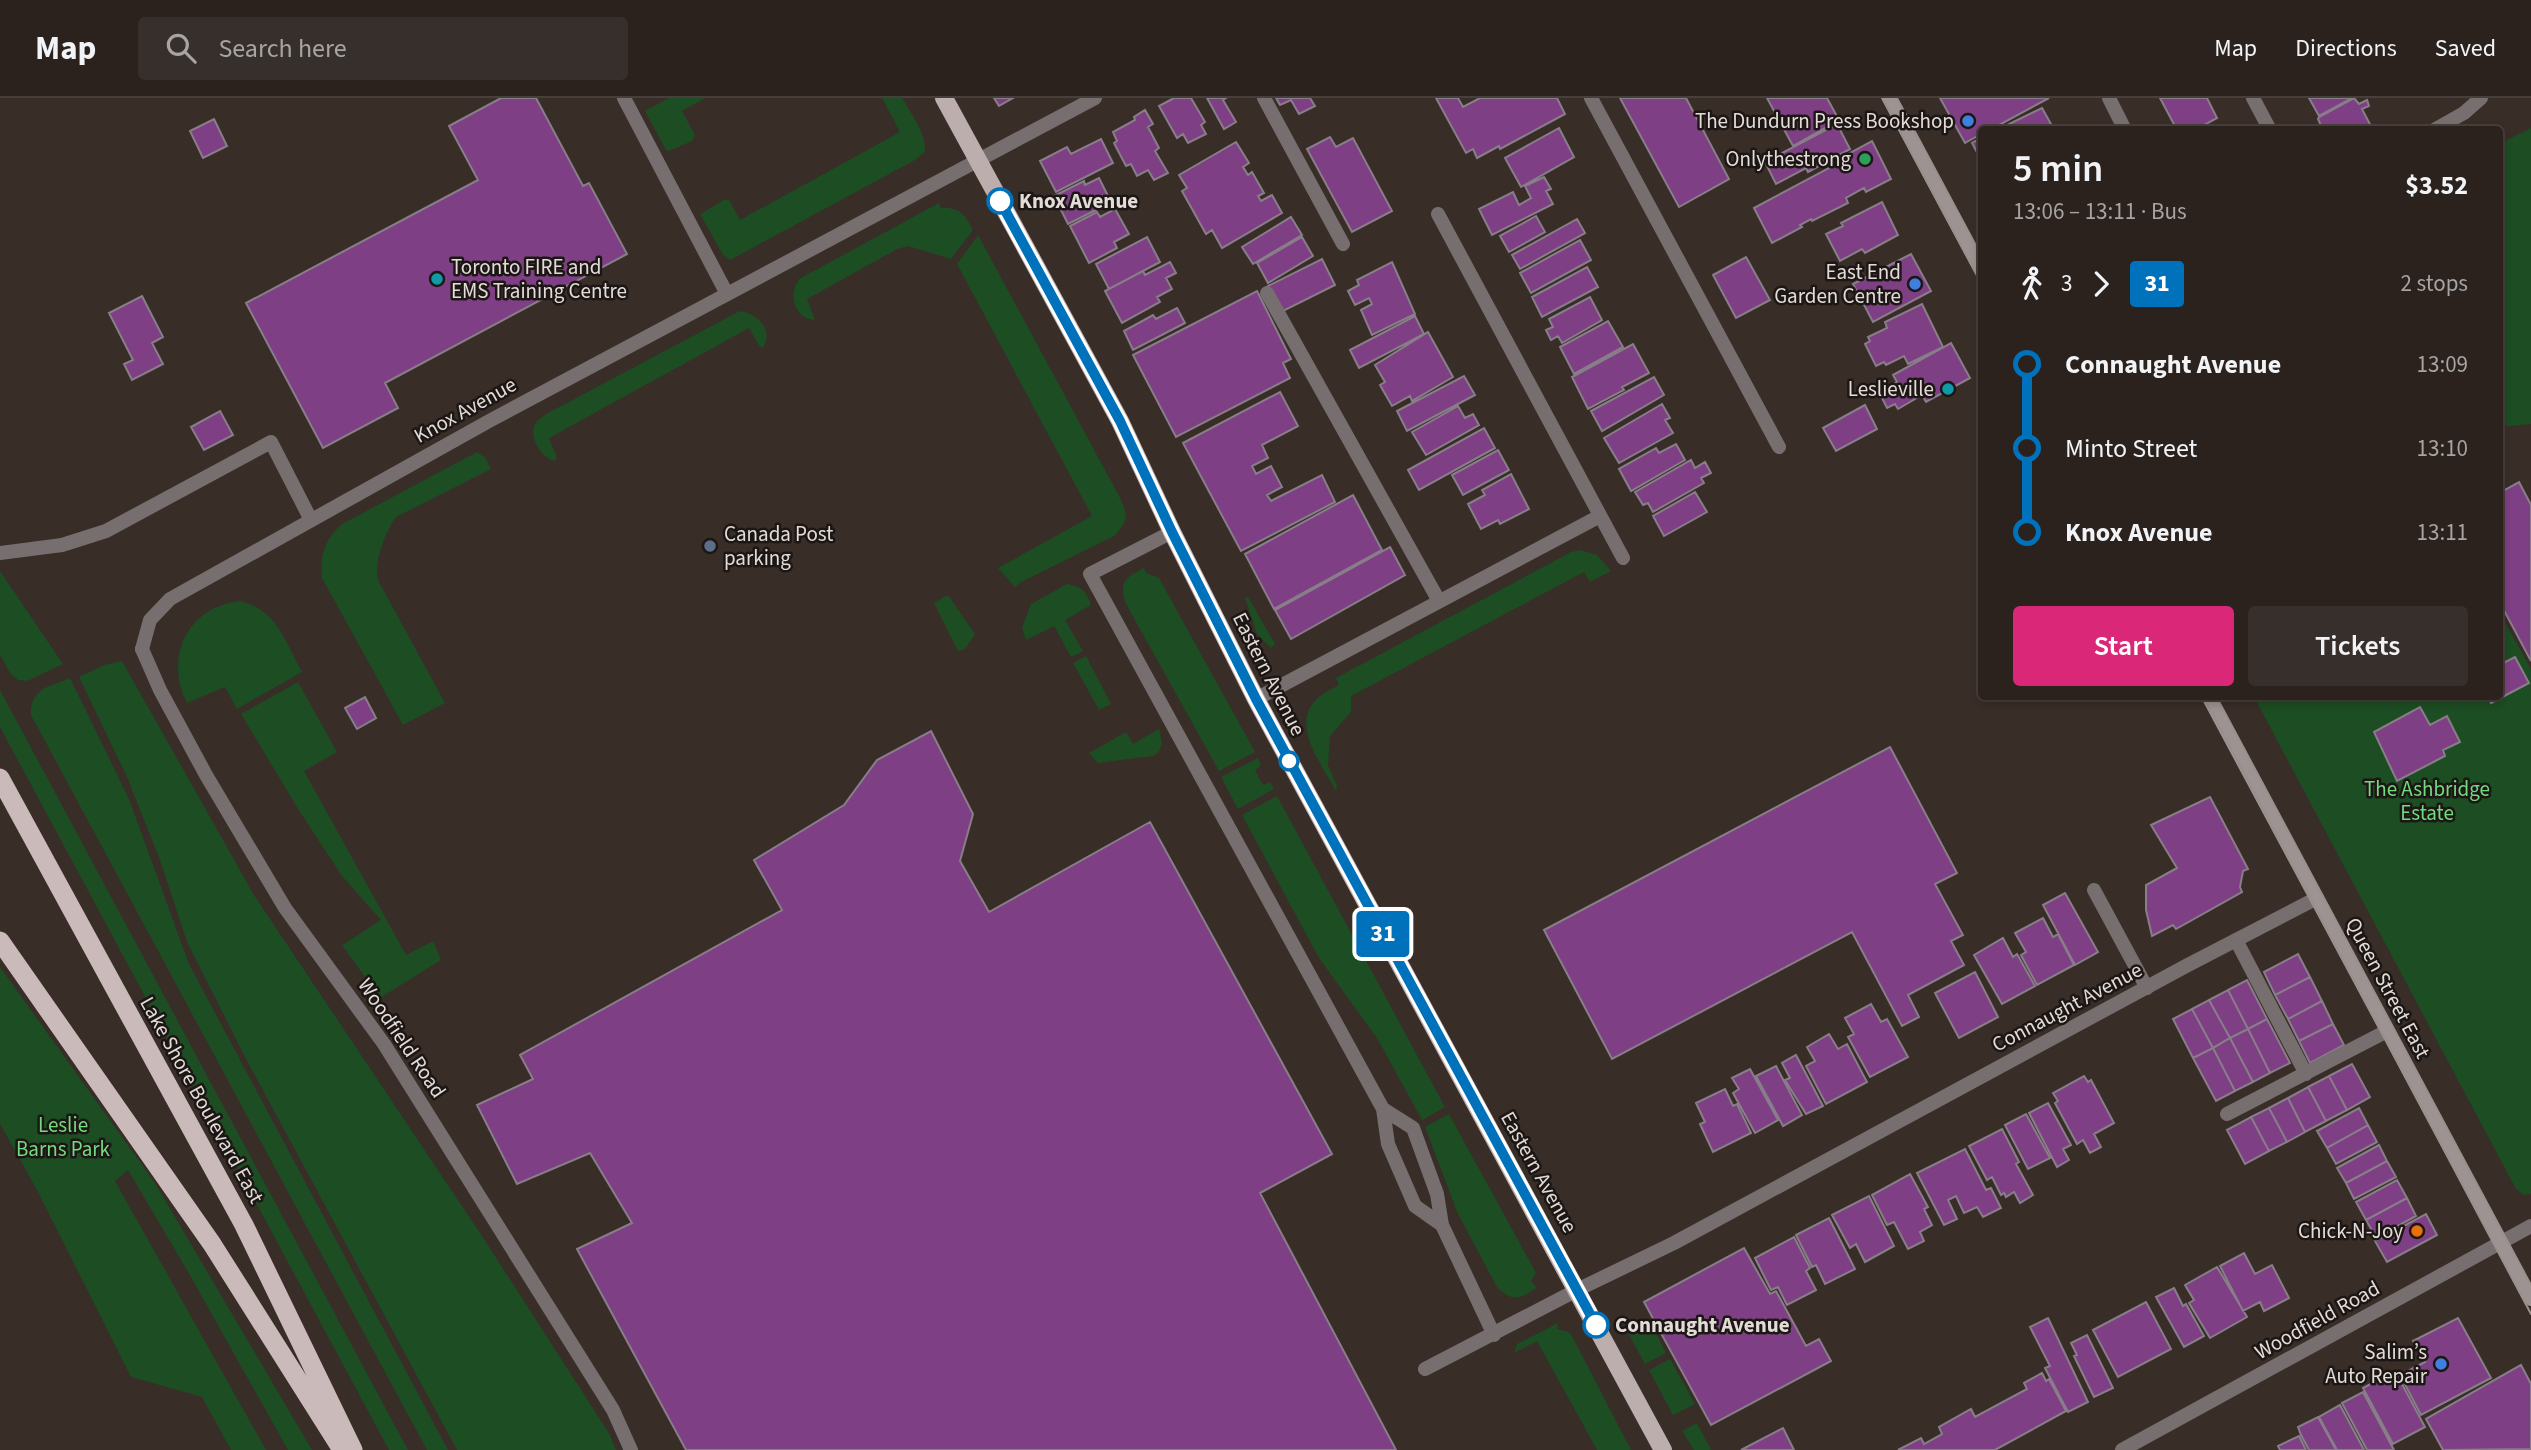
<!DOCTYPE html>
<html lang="en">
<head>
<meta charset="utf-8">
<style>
	:root { --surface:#2b221e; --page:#372f2b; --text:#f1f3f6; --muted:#a6a4a4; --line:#473f3c; --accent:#db2777 }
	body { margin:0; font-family:"Source Sans 3",sans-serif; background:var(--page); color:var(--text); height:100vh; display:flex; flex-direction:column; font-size:26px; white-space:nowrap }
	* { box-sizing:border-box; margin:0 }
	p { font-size:23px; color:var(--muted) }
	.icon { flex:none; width:38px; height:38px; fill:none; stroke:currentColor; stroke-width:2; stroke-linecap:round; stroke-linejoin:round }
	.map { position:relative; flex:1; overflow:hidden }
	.side { position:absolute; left:1978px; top:28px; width:525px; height:574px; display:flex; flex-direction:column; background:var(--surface); border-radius:7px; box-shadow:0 4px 10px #0003,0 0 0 2px var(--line) }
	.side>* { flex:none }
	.badge { padding:0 14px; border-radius:5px; font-size:24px; line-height:46px }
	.map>.badge { position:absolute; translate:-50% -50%; box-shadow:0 0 0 4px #fff }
	.legs { display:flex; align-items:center; gap:10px; height:77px; padding:0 35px; font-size:23px }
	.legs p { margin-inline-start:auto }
	.head { display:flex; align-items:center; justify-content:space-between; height:119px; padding:0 35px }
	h1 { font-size:38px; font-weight:600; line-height:52px }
	.button { display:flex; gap:14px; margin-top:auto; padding:14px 35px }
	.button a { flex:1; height:80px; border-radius:7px; background:var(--accent); color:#fff; font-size:28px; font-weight:600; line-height:80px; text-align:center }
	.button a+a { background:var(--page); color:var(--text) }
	ul { padding:0 35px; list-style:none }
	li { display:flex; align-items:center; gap:24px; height:84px; font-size:26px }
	li i { display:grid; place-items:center; width:10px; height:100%; margin:0 9px; background:currentColor }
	li i::after { content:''; width:18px; height:18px; margin:-9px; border:5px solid; border-radius:50%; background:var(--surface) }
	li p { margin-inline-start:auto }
	li:first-child i { background:linear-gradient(#0000 50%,currentColor 0) }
	li:last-child i { background:linear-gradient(currentColor 50%,#0000 0) }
	header { display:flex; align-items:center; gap:42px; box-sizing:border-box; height:98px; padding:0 35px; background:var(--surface); border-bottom:2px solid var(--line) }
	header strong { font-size:33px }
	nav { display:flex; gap:38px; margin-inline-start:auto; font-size:24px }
	.search { width:490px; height:63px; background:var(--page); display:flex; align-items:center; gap:18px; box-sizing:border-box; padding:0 24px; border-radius:7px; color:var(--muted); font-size:26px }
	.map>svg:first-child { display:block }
	.green { fill:#1c4d23 }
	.building { fill:#7f3f84; stroke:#887e89; stroke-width:2 }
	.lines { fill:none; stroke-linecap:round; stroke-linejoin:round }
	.service { stroke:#776f6f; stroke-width:14 }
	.minor { stroke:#776f6f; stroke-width:14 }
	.tertiary { stroke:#776f6f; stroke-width:14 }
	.secondary { stroke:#9e9393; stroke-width:14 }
	.primary { stroke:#bdaeae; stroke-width:18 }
	.trunk { stroke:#cbbaba; stroke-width:19 }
	.tram { stroke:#99908c; stroke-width:2 }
	.line-1-casing { stroke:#fff; stroke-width:16 }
	.line-1 { stroke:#0072bc; stroke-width:10 }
	.shop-dot { fill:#3f7fe0; stroke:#1c1714; stroke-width:2.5 }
	.leisure-dot { fill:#2e9e5b; stroke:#1c1714; stroke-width:2.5 }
	.stop-1-dot { fill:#fff; stroke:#0072bc; stroke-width:3.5 }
	.culture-dot { fill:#0f9aa8; stroke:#1c1714; stroke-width:2.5 }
	.service-dot { fill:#5c6f8a; stroke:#1c1714; stroke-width:2.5 }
	.food-dot { fill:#e8710a; stroke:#1c1714; stroke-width:2.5 }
	.labels { text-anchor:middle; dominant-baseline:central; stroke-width:5; stroke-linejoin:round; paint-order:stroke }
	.poi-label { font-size:21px; fill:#e3dbd8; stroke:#1c1714; text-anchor:end }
	.stop-label { font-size:21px; font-weight:bold; fill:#e3dbd8; stroke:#1c1714; text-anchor:start }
	.street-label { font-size:21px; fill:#e3dbd8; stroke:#1c1714 }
	.park-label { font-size:21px; fill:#72da7f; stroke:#1c1714 }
</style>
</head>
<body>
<header>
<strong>Map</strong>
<div class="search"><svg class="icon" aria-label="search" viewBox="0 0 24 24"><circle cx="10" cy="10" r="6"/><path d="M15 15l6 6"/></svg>Search here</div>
<nav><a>Map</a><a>Directions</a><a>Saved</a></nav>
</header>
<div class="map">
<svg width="2531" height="1352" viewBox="0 0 2531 1352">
	<rect width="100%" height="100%" fill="#392d28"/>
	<path class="green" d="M669,0H705L682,13L695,37L692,43L669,53L666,52L645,13Z
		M882,0H902C911,16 927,36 925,54L915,62L730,162L723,157L700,116L724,102H729L740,122L900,34Z
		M2531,30V326L2499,329V46Z
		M939,105L941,110C960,109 965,116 973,132L951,161L908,148L897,151L807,201L815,222C794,222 788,196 799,181Z
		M978,137L1118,396C1128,416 1130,421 1114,438L1021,484L1015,489L998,470L1092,418L957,166Z
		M740,213C757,216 774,231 763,250L759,248L749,230L549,340L557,360L554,363C541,359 527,338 536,324C539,321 543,319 546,316Z
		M477,354L485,359L491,371L396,419C385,435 374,463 378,482L445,605L403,627L322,480C320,457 324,442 342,426Z
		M1580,452L1597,457L1611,473L1590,484L1584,474L1351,598V614L1330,638L1328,667L1337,688L1336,693C1322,666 1287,624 1320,598C1326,594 1333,590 1339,587L1336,580L1571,454Z
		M1144,470L1146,475L1159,480L1255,654L1219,673L1126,506C1118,484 1125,480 1144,470Z
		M0,473L63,566L27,583L18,582L10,575L0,557Z
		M1067,486C1081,488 1086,493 1091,507L1065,522L1083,553L1071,559L1054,528L1026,542L1022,530L1031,506Z
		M948,497L975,536L965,551L958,553L934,505Z
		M1248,499L1275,546L1271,550L1257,536L1245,500Z
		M240,503C277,512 285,543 302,574L237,611L225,589L187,605C164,559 187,509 240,503Z
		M2499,514L2531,571V1096L2524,1097L2516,1091L2254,599L2499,598Z
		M1086,558L1111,606L1099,612L1073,565Z
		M122,563L254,797L484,1141L610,1337L616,1352H457L245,959L187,844L160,762L127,679L79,579L104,567Z
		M70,580L129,701L189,866L448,1352H427L31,617C30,590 49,589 70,580Z
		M298,584L337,654L304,673L406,857L433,843L441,862L380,900L342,847L381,822L342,778L300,714L241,616Z
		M0,592L408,1352H389L0,629Z
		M1159,631L1162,646L1158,655L1152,658L1098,665L1089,655L1126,634L1133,646Z
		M1258,660L1261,667L1255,672L1263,687L1270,684L1274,691L1238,711L1221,679Z
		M1277,698L1445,1009L1422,1022L1377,940L1319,860L1242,717Z
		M0,869L155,1085L312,1352H288L191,1179L128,1072L115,1083L266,1352H231L202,1299L131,1279L36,1090L0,1026Z
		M1449,1016L1536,1175L1531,1183L1537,1190C1520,1200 1512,1205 1497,1189L1458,1116L1425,1029Z
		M1649,1222L1666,1255L1645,1266L1627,1233Z
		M1558,1225L1557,1231L1569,1234L1573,1240L1631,1352H1597L1537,1243L1514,1255L1517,1246Z
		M1670,1261L1695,1306L1673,1317L1649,1272Z
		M1697,1325L1711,1352H1694L1682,1333Z"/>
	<path class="building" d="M501,0H536L583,88L589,85L627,156L385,285L398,310L323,350L246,205L478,82L449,28Z
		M994,0H1013L999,8Z
		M1174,0H1191L1205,24L1201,27L1206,36L1188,45L1183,36L1177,40L1159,8Z
		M1207,0H1226L1223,2L1236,24L1224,31Z
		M1276,0H1310L1315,8L1299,16L1291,2L1280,7Z
		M1436,0H1458L1463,9L1480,0H1557L1565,16L1500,51L1499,48L1477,60L1473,51L1466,55Z
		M1620,0H1686L1729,81L1679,109Z
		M1767,0H1827L1839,22L1793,48Z
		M1940,0H2049L1990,32H1981V36L1965,45Z
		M2160,0H2207L2217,20L2195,32H2177Z
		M2309,0H2352L2319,18Z
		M2354,0L2359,6L2367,2L2369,8L2362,11L2373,32H2323L2318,21L2319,19Z
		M2042,10L2051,26L2039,32H1997Z
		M1145,12L1153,26L1148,29L1159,50L1155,53L1168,75L1154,82L1148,72L1137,78L1131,66L1126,68L1114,45L1117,43L1113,34L1135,22L1134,19Z
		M214,21L227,48L203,60L190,33Z
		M1837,26L1850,51L1808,74L1806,70L1776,86L1765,64Z
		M1559,30L1574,59L1521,89L1505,60Z
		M1330,39L1336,49L1353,40L1392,113L1352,134L1307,51Z
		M1981,40V62L1972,45Z
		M1101,41L1113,65L1056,94L1040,63L1067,49L1071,56Z
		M1872,43L1891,81L1866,94L1864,90L1846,100L1848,105L1812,123L1811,121L1800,127L1802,129L1772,145L1754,110L1848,60L1846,57Z
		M1236,44L1249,65L1243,69L1248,77L1252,74L1264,95L1258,98L1261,103L1272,97L1282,115L1222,150L1212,132L1206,136L1182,93L1187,90L1179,77Z
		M1544,79L1551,91L1546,93L1553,106L1492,137L1479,111L1513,94L1519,107L1531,100L1525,88Z
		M1099,80L1109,100L1098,107L1100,110L1068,126L1054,98L1084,83L1085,87Z
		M1882,104L1898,137L1865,155L1862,151L1840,163L1826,136L1843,128L1841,125Z
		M1115,111L1129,136L1114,144L1117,150L1089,165L1070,128L1097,114L1100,119Z
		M1536,118L1545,134L1509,154L1500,138Z
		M1291,119L1302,137L1253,166L1242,149Z
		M1577,121L1585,135L1520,171L1512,157Z
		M1147,139L1160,164L1109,191L1096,166Z
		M1302,139L1313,158L1268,185L1257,165Z
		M1580,142L1591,162L1531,195L1520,175Z
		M1911,156L1931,193L1873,224L1853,186Z
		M1746,159L1770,202L1736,220L1713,177Z
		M1322,161L1335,187L1281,214L1268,188Z
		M1170,164L1176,175L1166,180L1172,191L1157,199L1160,204L1122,225L1105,193L1143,173L1145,177Z
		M1392,164L1415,216L1372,237L1361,212L1372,206L1369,200L1355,207L1348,193L1359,187L1357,182Z
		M1587,169L1598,189L1542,219L1532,199Z
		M1257,193L1291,261L1283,265L1290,280L1176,339L1133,257Z
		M142,198L163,239L152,245L163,266L132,282L124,266L133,262L109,215Z
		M1590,199L1602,222L1562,245L1558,238L1551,242L1546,232L1553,229L1549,221Z
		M1922,206L1943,249L1908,266L1904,258L1886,267L1884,264L1876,268L1865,246L1870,243L1868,239L1887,230L1885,224Z
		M1177,210L1185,225L1133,252L1124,233L1153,217L1156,221Z
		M1415,218L1424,236L1359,270L1350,252Z
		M1608,223L1623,249L1574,276L1560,249Z
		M1428,234L1453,279L1412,303L1410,298L1392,308L1380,287L1385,284L1375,267Z
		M1951,245L1970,280L1926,304L1922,297L1898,311L1895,306L1887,310L1879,294L1897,284L1893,277Z
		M1633,246L1649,275L1622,289L1624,292L1588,311L1572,279Z
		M1464,278L1475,297L1407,333L1397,313Z
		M1654,279L1664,297L1602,333L1591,313Z
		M1280,294L1298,328L1262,347L1268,360L1252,368L1256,376L1271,368L1282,389L1267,397L1271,403L1322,377L1335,404L1241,453L1183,345Z
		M1662,306L1670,320L1665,322L1673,335L1619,365L1604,340Z
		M1865,307L1877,331L1836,353L1823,330Z
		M1458,308L1465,320L1473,316L1479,327L1426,357L1412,334Z
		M220,313L233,337L204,352L191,329Z
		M1484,330L1495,350L1419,392L1408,372Z
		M1676,346L1685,362L1631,393L1619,371L1656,350L1659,355Z
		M1498,352L1509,372L1463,397L1452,377Z
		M1691,362L1695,370L1705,364L1711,375L1701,380L1704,385L1653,414L1648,405L1643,407L1635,394Z
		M1511,376L1529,411L1500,426L1498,422L1481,431L1468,406L1485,397L1482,392Z
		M2519,384L2531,407V563L2499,503V395Z
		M1695,394L1707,414L1664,438L1653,418Z
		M1353,397L1382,452L1274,511L1245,456Z
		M1390,449L1405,477L1291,541L1275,512Z
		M2515,559L2529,585L2491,605L2488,598H2499V567Z
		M365,599L376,620L357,631L345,610Z
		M2420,609L2430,627L2447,618L2460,644L2443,652L2445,658L2397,683L2374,634Z
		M931,633L973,716L960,763L989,814L1150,724L1332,1056L1260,1095L1396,1352H686L577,1151L632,1125L590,1055L517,1086L477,1007L533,981L520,957L782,812L754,762L844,707L877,662Z
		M1890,649L1957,775L1935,786L1963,837L1951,843L1964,867L1908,897L1919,919L1902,928L1852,834L1612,961L1544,832Z
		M2210,699L2248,771L2243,773L2240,789L2242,794L2176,831L2173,827L2152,838L2146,812V787L2177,770L2151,727Z
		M2065,795L2098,854L2075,867L2043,807Z
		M2043,820L2053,839L2058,836L2074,867L2037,887L2021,857L2026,854L2015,835Z
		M2003,840L2013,859L2017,856L2035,888L2002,906L1974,857Z
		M2298,856L2310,879L2275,897L2264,874Z
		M1975,874L1998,919L1959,940L1935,895Z
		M2310,879L2322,903L2288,921L2275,897Z
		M2247,882L2267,921L2248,931L2228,892Z
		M2228,892L2248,931L2230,940L2209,902Z
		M2209,902L2230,940L2213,950L2192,911Z
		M2322,903L2333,926L2299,943L2288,921Z
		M1871,906L1881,924L1887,921L1908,959L1870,979L1848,939L1854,936L1845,920Z
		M2192,911L2213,950L2193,960L2173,921Z
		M2267,921L2290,965L2270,975L2248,931Z
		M2333,926L2344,947L2310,965L2299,943Z
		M2248,931L2270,975L2253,984L2230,940Z
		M1829,936L1838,951L1847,946L1867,984L1826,1006L1806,968L1815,963L1807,949Z
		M2230,940L2253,984L2235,993L2213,950Z
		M2213,950L2235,993L2216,1003L2193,960Z
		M1796,957L1823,1008L1806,1016L1785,982L1790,980L1782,965Z
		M2352,966L2370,999L2347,1012L2329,978Z
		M1776,968L1802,1017L1783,1028L1756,978Z
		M1750,971L1778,1022L1755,1035L1733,995L1739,991L1732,980Z
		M2084,978L2088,984L2091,982L2114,1025L2094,1036L2101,1049L2090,1055L2083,1042L2077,1046L2055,1005L2058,1003L2053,995Z
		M2329,978L2347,1012L2326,1023L2308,989Z
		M2308,989L2326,1023L2305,1034L2288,1000Z
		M1725,991L1733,1008L1737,1006L1751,1035L1713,1054L1700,1026L1705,1024L1696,1005Z
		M2288,1000L2305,1034L2287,1044L2269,1010Z
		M2048,1005L2071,1047L2063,1051L2069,1062L2057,1069L2029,1015Z
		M2269,1010L2287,1044L2269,1053L2251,1019Z
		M2359,1010L2368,1027L2327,1050L2317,1033Z
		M2026,1016L2050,1060L2028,1071L2005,1027Z
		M2251,1019L2269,1053L2245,1066L2227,1032Z
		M2368,1027L2377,1044L2336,1066L2327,1050Z
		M2002,1031L2019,1064L2016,1066L2033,1097L2020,1105L2014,1094L2006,1099L2004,1095L2001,1097L1992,1079L1987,1082L1969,1048Z
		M2379,1047L2387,1063L2346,1085L2337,1070Z
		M1965,1051L1986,1092L1991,1090L2001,1110L1983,1119L1977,1109L1964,1115L1956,1098L1948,1102L1957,1121L1944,1127L1917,1075Z
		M2387,1063L2396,1079L2354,1101L2346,1085Z
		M1910,1076L1928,1109L1924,1111L1932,1127L1920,1134L1924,1143L1908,1151L1894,1124L1887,1127L1872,1097Z
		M2397,1082L2407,1100L2366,1122L2356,1104Z
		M1869,1098L1894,1148L1865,1164L1856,1146L1850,1150L1832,1117Z
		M2407,1100L2416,1118L2376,1140L2366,1122Z
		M2426,1116L2437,1137L2387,1164L2375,1143Z
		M1829,1120L1855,1171L1825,1186L1816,1167L1812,1169L1796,1137Z
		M1794,1139L1810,1170L1806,1173L1816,1192L1787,1207L1778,1189L1771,1192L1755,1160Z
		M1744,1150L1770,1196L1776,1193L1806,1248L1819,1241L1831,1263L1711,1327L1644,1204Z
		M2244,1155L2255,1176L2272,1167L2289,1200L2264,1213L2260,1204L2243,1213L2220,1168Z
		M2217,1169L2247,1219L2210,1240L2189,1205L2194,1202L2185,1187Z
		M2174,1190L2183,1208L2186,1206L2204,1238L2184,1249L2156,1199Z
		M2146,1204L2171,1251L2118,1279L2093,1232Z
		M2048,1220L2088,1304L2068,1314L2045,1270L2050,1268L2030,1229Z
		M2458,1220L2491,1280L2421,1317L2400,1277L2425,1264L2413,1243Z
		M2087,1237L2113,1290L2094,1299L2074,1258L2077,1257L2071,1245Z
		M2521,1267L2531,1286V1351L2443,1352L2426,1321Z
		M2395,1273L2425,1329L2393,1346L2363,1290Z
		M2042,1275L2046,1283L2049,1281L2066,1313L1995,1352H1898L1921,1340L1924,1346L1942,1336L1939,1329L1971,1311L1975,1319L2027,1291L2024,1285Z
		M2363,1294L2394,1352H2367L2342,1305Z
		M2340,1307L2364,1352H2337L2319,1319Z
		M2318,1319L2336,1352H2309L2301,1337L2298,1329Z
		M1783,1330L1794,1352H1741Z
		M2299,1338L2306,1352H2280L2278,1348Z"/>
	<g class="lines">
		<path class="service" d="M624,0L727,196
			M1591,0L1779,349
			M2109,0L2125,32
			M2434,32L2464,15L2481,0
			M1267,195L1439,503
			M1172,434L1090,476L1383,1011L1388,1046L1415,1108L1442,1127
			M0,455L62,447L106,433L271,344L311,422
			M142,551L160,592L206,677L285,810L384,946L613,1312L631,1352
			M2094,792L2147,890
			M2236,842L2306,976
			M1383,1011L1413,1030L1437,1096L1442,1127L1494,1237
			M2227,1016L2387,933
			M1425,1271L1577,1192"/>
		<path class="minor" d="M1264,0L1343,146
			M2253,0L2270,32
			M1438,116L1623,460
			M142,551L150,522L170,501L491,322L1095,0
			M1256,601L1600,418
			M2122,1352L2531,1128"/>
		<path class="tertiary" d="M1577,1192L1674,1145L2186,868L2317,800"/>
		<path class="secondary" d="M1889,0L1981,172
			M2208,598L2531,1201"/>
		<path class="primary" d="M944,0L1120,323L1172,434L1256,601L1663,1352"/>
		<path class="trunk" d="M0,680L244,1127L353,1352
			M0,843L212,1146L339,1347"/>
		<path class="tram" d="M1882,0L1981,185
			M1897,0L1981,157
			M2203,598L2531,1216
			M2216,598L2531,1187"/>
	</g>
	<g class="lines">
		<g class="line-1-casing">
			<path id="line-1" d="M1000,103L1120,323L1172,434L1256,601L1596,1227"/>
		</g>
		<use href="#line-1" class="line-1"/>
	</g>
	<g class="shop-dot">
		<circle cx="1968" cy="23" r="7"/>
		<circle cx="1915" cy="186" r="7"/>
		<circle cx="2441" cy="1266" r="7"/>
	</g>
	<circle class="leisure-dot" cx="1865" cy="61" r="7"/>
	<g class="stop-1-dot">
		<circle cx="1000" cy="103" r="12"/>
		<circle cx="1289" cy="663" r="9"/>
		<circle cx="1596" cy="1227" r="12"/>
	</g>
	<g class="culture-dot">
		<circle cx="437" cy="181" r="7"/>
		<circle cx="1948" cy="291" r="7"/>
	</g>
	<circle class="service-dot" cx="710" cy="448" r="7"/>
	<circle class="food-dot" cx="2417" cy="1133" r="7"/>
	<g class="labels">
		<g class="poi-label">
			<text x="1954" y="23">The Dundurn Press Bookshop</text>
			<text x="1851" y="61">Onlythestrong</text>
			<text x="451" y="169" text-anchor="start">Toronto FIRE and<tspan x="451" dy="24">EMS Training Centre</tspan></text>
			<text x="1901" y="174">East End<tspan x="1901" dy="24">Garden Centre</tspan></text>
			<text x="1934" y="291">Leslieville</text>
			<text x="724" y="436" text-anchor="start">Canada Post<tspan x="724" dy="24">parking</tspan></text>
			<text x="2403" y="1133">Chick-N-Joy</text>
			<text x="2427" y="1254">Salim’s<tspan x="2427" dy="24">Auto Repair</tspan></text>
		</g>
		<g class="stop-label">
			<text x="1019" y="103">Knox Avenue</text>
			<text x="1615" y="1227">Connaught Avenue</text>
		</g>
		<g class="street-label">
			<text transform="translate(465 312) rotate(-29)">Knox Avenue</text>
			<text transform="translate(1269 576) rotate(63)">Eastern Avenue</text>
			<text transform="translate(2388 890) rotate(62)">Queen Street East</text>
			<text transform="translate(2067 909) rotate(-28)">Connaught Avenue</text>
			<text transform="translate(402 940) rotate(56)">Woodfield Road</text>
			<text transform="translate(202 1002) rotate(61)">Lake Shore Boulevard East</text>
			<text transform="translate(1539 1074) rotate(61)">Eastern Avenue</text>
			<text transform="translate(2317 1222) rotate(-29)">Woodfield Road</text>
		</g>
		<g class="park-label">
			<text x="2427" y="691">The Ashbridge<tspan x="2427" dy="24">Estate</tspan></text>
			<text x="63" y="1027">Leslie<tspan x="63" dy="24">Barns Park</tspan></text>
		</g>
	</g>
</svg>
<b class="badge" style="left:1383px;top:836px;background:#0072bc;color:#fff">31</b>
<section class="side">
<div class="head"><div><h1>5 min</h1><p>13:06 – 13:11 · Bus</p></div><b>$3.52</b></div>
<div class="legs"><svg class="icon" aria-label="walk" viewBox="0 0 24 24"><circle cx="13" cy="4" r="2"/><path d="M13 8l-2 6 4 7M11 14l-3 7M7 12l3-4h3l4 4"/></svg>3<svg class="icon" aria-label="forward" viewBox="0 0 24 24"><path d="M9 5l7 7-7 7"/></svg><b class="badge" style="background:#0072bc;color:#fff">31</b><p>2 stops</p></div>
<ul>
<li><i style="color:#0072bc"></i><b>Connaught Avenue</b><p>13:09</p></li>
<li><i style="color:#0072bc"></i><span>Minto Street</span><p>13:10</p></li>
<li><i style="color:#0072bc"></i><b>Knox Avenue</b><p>13:11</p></li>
</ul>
<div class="button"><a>Start</a><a>Tickets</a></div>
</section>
</div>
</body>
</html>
